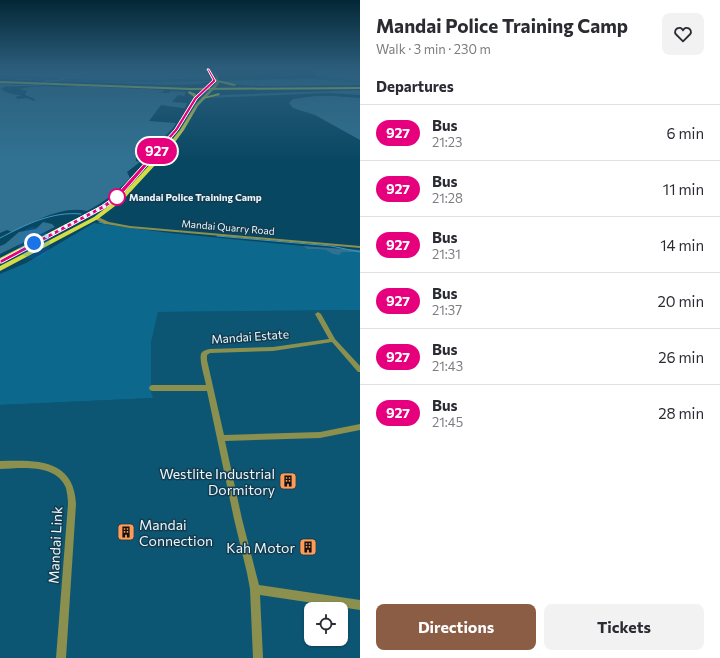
<!DOCTYPE html>
<html lang="en">
<head>
<meta charset="utf-8">
<style>
	:root { --surface:#fff; --page:#f2f2f3; --text:#2b2b33; --muted:#7c7c81; --line:#e1e1e2; --accent:#8a5d44 }
	body { margin:0; font-family:Commissioner,sans-serif; background:var(--page); color:var(--text); height:100vh; display:flex; flex-direction:column; font-size:15px; white-space:nowrap }
	* { box-sizing:border-box; margin:0 }
	p { font-size:13px; color:var(--muted) }
	.icon { flex:none; width:22px; height:22px; fill:none; stroke:currentColor; stroke-width:2; stroke-linecap:round; stroke-linejoin:round }
	.map { position:relative; flex:1; overflow:hidden }
	.panel { display:flex; flex-direction:column; background:var(--surface); width:360px }
	.panel>* { flex:none }
	.badge { padding:0 8px; border-radius:13px; font-size:14px; line-height:26px }
	.buttons { position:absolute; left:304px; top:602px; display:grid; gap:8px }
	.buttons a { display:grid; place-items:center; width:44px; height:44px; border-radius:8px; background:var(--surface); box-shadow:0 1px 3px #0004; font-size:20px }
	.you { position:absolute; width:20px; height:20px; margin:-10px; border:3px solid #fff; border-radius:50%; background:#1a73e8; box-shadow:0 0 0 6px #1a73e833 }
	.map>.badge { position:absolute; translate:-50% -50%; box-shadow:0 0 0 2px #fff }
	h2 { padding:0 16px; font-size:15px; line-height:36px }
	.round { display:grid; place-items:center; flex:none; width:42px; height:42px; border-radius:8px; background:var(--page) }
	.headline { display:flex; align-items:center; justify-content:space-between; height:68px; padding:0 16px }
	h1 { font-size:19px; font-weight:700; line-height:30px }
	.primary-button { display:flex; gap:8px; margin-top:auto; padding:8px 16px }
	.primary-button a { flex:1; height:46px; border-radius:8px; background:var(--accent); color:#fff; font-size:16px; font-weight:700; line-height:46px; text-align:center }
	.primary-button a+a { background:var(--page); color:var(--text) }
	ul { padding:0; list-style:none }
	li { display:flex; align-items:center; gap:12px; height:56px; padding:0 16px; border-top:1px solid var(--line) }
	li div { flex:1 }
	li b { display:block; font-size:15px }
	li em { font-style:normal }
	li .badge { min-width:44px; font-weight:700; text-align:center }
	main { display:flex; flex:1; min-height:0 }
	.map>svg:first-child { display:block }
	.built { fill:#0d5673; fill-rule:evenodd }
	.green { fill:#0d688d }
	.forest { fill:#317292 }
	.lines { fill:none; stroke-linecap:round; stroke-linejoin:round }
	.stream { stroke:#3b99c6; stroke-width:1 }
	.minor { fill:#8b904f; fill-rule:evenodd }
	.major { fill:#d4dd46; fill-rule:evenodd }
	.highway { fill:#f0fb3a; fill-rule:evenodd }
	.line { fill:#e6007e; stroke:#fff }
	.walk { stroke:#e9f7ff; stroke-width:4; stroke-dasharray:0 7.2 }
	.stop-dot { fill:#fff; stroke:#e6007e; stroke-width:2 }
	.labels { text-anchor:middle; dominant-baseline:central; stroke-width:3; stroke-linejoin:round; paint-order:stroke }
	.far-stop-label { font-size:10px; font-weight:bold; fill:#e9f7ff; stroke:#143c4f; text-anchor:start }
	.far-street-label { font-size:10px; fill:#e9f7ff; stroke:#143c4f }
	.street-label { font-size:12px; fill:#e9f7ff; stroke:#143c4f }
	.near-poi-label { font-size:14px; fill:#e9f7ff; stroke:#143c4f; text-anchor:end }
	.near-street-label { font-size:14px; fill:#e9f7ff; stroke:#143c4f }
</style>
</head>
<body>
<main>
<div class="map">
<svg width="360" height="658" viewBox="0 0 360 658">
	<rect width="100%" height="100%" fill="#084762"/>
	<path class="built" d="M360,310V658H0V405L152,398L151,392V343L158,312ZM311,609H341V639H311Z"/>
	<path class="green" d="M311,69H314L319,74L326,76V78L360,81V83L313,79L240,81L228,80L319,78Z
		M16,75L19,77L30,78L120,81L210,78L212,80L105,82L0,78V76L12,77Z
		M94,223L170,233L303,246L307,249L360,252V310L158,312L151,343V392L153,398L0,405V274L26,263Z"/>
	<path class="forest" d="M0,69H205L210,78L120,81L19,77L17,75L12,77L0,76Z
		M314,69H360V76H358L360,78V81L325,78L326,76L319,74Z
		M0,78L105,82L211,81L199,84L168,85L0,79Z
		M313,79L360,83V85L262,86L227,84L221,81Z
		M0,83L13,84L14,85H6L1,89C7,93 14,95 22,95L15,97L18,99L27,98L34,101L35,99L25,95L27,91L20,89C43,83 55,89 78,86L164,90L163,92L157,93H169L171,91L186,92L184,96L178,95L172,102L187,103L185,108H182L161,105L149,121L176,123L173,128L147,154L142,153L136,158V161L140,162L127,172L130,178C118,191 103,203 87,211C63,205 33,222 12,232L7,230L0,233Z
		M360,90V95L328,93L209,98L223,95Z
		M315,96H333L360,98V140L315,115L293,108L289,103L293,99Z
		M43,222L52,224L55,227L0,254V246L5,244L19,232L36,229Z
		M303,246L360,250V252H342L339,255L333,254L326,250L307,249Z"/>
	<g class="lines">
		<path class="stream" d="M40,85L46,81H56L95,69
			M0,86L38,85
			M99,222L106,224
			M217,236L331,246L360,252
			M0,238C25,225 52,211 81,214"/>
		<path class="minor" d="M94,217H98L109,222L130,226L360,246V248L130,228L106,224L94,219Z
			M318,312L321,314L335,339L360,366V372H358L332,342L273,351L210,353L207,355V360L224,435L320,432L360,424V430L320,438L225,441L242,519L259,585L360,600V610L260,595L263,658H253L250,589L247,573L234,519L207,391H152L150,390L149,388L150,386L152,385H206C205,379 199,360 201,354C202,351 206,350 209,349L273,347L329,339L315,314Z
			M0,461C35,460 74,458 76,504L66,658H56L68,504C68,499 67,493 66,488C56,463 21,468 0,469Z"/>
		<path class="major" d="M211,69H213L218,77L219,84L198,106L184,130L170,149L123,200L98,219L0,271V266L94,217L119,198L166,147L180,130L196,104L215,84L216,77Z
			M174,131L177,132L134,181H130V179Z
			M103,205L106,207L105,208L0,263V258Z"/>
		<path class="highway" d="M218,80L235,84L236,85L234,86L217,82Z
			M0,81L191,88L360,87V89L191,90L0,83Z
			M189,91L196,94L197,100H195L193,96L188,93Z
			M219,93L220,95L203,99L201,98Z"/>
	</g>
	<linearGradient id="sky" x2="0" y2="1"><stop stop-color="#042736"/><stop offset="0.43" stop-color="#2c5e7c"/><stop offset="1" stop-color="#2c5e7c" stop-opacity="0"/></linearGradient>
	<rect width="360" height="161" fill="url(#sky)"/>
	<path class="line" d="M207,69H209L216,81L197,99L178,130L118,199L105,208L2,263H0V260L101,206L114,197L175,129L194,98L213,80Z"/>
	<g class="lines">
		<path class="walk" d="M34,243L103,207L117,197"/>
	</g>
	<defs>
		<g id="building-square" transform="scale(0.9)"><rect x="-9" y="-9" width="18" height="18" rx="4" fill="#fe9b59" stroke="#143c4f"/><path d="M-4-6H4V6H1V3H-1V6H-4ZM-2.5-4.3h1.7v1.8h-1.7ZM.8-4.3h1.7v1.8H.8ZM-2.5-1h1.7V.8h-1.7ZM.8-1h1.7V.8H.8Z" fill="#111"/></g>
	</defs>
	<g fill-rule="evenodd">
		<use href="#building-square" x="288" y="481"/>
		<use href="#building-square" x="126" y="532"/>
		<use href="#building-square" x="308" y="547"/>
	</g>
	<circle class="stop-dot" cx="117" cy="197" r="8"/>
	<g class="labels">
		<g class="far-stop-label">
			<text x="129" y="197">Mandai Police Training Camp</text>
		</g>
		<g class="far-street-label">
			<text transform="translate(228 227) rotate(5)">Mandai Quarry Road</text>
		</g>
		<g class="street-label">
			<text transform="translate(250 336) rotate(-4)">Mandai Estate</text>
		</g>
		<g class="near-poi-label">
			<text x="275" y="473">Westlite Industrial<tspan x="275" dy="16">Dormitory</tspan></text>
			<text x="139" y="524" text-anchor="start">Mandai<tspan x="139" dy="16">Connection</tspan></text>
			<text x="295" y="547">Kah Motor</text>
		</g>
		<g class="near-street-label">
			<text transform="translate(55 545) rotate(-87)">Mandai Link</text>
		</g>
	</g>
</svg>
<div class="buttons">
<a><svg class="icon" aria-label="locate" viewBox="0 0 24 24"><circle cx="12" cy="12" r="6"/><path d="M12 2v4M12 18v4M2 12h4M18 12h4"/></svg></a>
</div>
<div class="you" style="left:34px;top:243px"></div>
<b class="badge" style="left:157px;top:151px;background:#e6007e;color:#fff">927</b>
</div>
<section class="panel">
<div class="headline"><div><h1>Mandai Police Training Camp</h1><p>Walk · 3 min · 230 m</p></div><a class="round"><svg class="icon" aria-label="heart" viewBox="0 0 24 24"><path d="M12 20l-8-8c-3-5 5-10 8-4 3-6 11-1 8 4z"/></svg></a></div>
<h2>Departures</h2>
<ul>
<li><span class="badge" style="background:#e6007e;color:#fff">927</span><div><b>Bus</b><p>21:23</p></div><em>6 min</em></li>
<li><span class="badge" style="background:#e6007e;color:#fff">927</span><div><b>Bus</b><p>21:28</p></div><em>11 min</em></li>
<li><span class="badge" style="background:#e6007e;color:#fff">927</span><div><b>Bus</b><p>21:31</p></div><em>14 min</em></li>
<li><span class="badge" style="background:#e6007e;color:#fff">927</span><div><b>Bus</b><p>21:37</p></div><em>20 min</em></li>
<li><span class="badge" style="background:#e6007e;color:#fff">927</span><div><b>Bus</b><p>21:43</p></div><em>26 min</em></li>
<li><span class="badge" style="background:#e6007e;color:#fff">927</span><div><b>Bus</b><p>21:45</p></div><em>28 min</em></li>
</ul>
<div class="primary-button"><a>Directions</a><a>Tickets</a></div>
</section>
</main>
</body>
</html>
